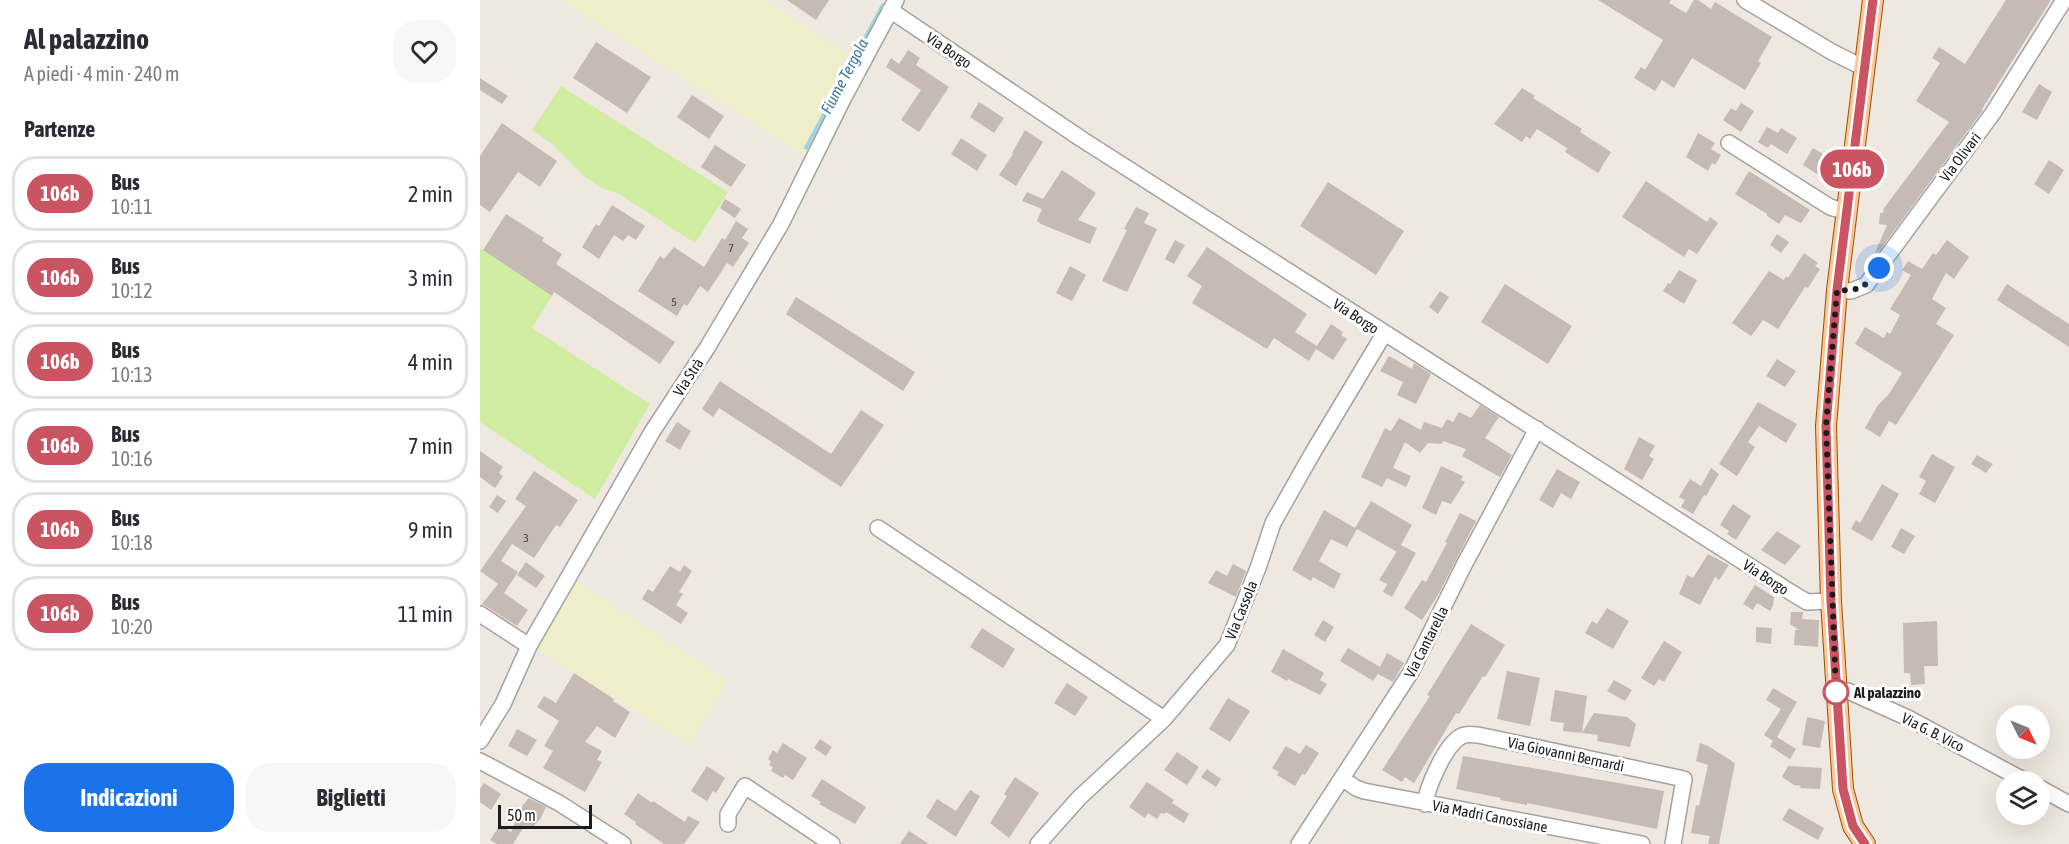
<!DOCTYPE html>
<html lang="it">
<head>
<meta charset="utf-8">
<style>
	:root { --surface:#fff; --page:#f7f7f7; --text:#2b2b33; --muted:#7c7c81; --line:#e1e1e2; --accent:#1a73e8 }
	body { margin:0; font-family:"Asap Condensed",sans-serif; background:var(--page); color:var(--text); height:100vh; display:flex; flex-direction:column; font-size:22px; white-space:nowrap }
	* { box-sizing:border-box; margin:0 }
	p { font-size:20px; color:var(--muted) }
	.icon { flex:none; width:33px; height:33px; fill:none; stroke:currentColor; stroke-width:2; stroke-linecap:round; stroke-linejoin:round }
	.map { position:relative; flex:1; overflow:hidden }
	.side { display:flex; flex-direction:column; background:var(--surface); width:480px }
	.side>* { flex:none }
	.badge { padding:0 12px; border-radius:20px; font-size:21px; line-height:39px }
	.needle { width:39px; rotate:133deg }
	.tools { position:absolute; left:1516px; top:705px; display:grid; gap:12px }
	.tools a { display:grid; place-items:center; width:54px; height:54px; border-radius:50%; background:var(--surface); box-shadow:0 6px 24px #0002; font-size:30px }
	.scale { position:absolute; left:18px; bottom:15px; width:94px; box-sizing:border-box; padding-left:6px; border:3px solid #1c1c1c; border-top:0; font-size:16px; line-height:21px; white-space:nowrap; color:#1c1c1c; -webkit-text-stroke:4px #fff; paint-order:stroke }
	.you { position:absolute; width:30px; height:30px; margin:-15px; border:4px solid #fff; border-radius:50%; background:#1a73e8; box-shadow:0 0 0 9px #1a73e833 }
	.map>.badge { position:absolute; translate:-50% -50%; box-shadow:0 0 0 3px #fff }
	h2 { padding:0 24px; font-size:22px; line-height:54px }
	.round { display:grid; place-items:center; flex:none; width:63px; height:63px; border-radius:24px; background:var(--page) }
	.headline { display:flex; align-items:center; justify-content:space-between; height:102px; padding:0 24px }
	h1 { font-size:28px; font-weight:700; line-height:45px }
	.action { display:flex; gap:12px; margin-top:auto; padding:12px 24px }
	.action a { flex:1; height:69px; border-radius:24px; background:var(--accent); color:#fff; font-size:24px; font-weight:700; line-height:69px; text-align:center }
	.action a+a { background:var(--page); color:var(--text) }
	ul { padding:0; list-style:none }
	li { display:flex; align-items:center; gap:18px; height:75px; margin:0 12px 9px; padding:0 12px; border:3px solid var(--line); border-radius:24px }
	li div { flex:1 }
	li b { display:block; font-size:22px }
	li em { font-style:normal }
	li .badge { min-width:66px; font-weight:700; text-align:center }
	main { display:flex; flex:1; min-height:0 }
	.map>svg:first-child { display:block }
	.farmland { fill:#efeeca }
	.grass { fill:#d0eda2 }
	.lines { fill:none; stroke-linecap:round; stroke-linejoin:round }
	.stream { stroke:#9dd8e0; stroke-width:4 }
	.building { fill:#c6bab4 }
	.minor-casing { stroke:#a3a3a3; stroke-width:18 }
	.major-casing { stroke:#945200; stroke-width:22 }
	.minor { stroke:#fff; stroke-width:15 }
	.major { stroke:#ffc595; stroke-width:20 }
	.line-casing { stroke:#fff; stroke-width:14 }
	.line { stroke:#ca5462; stroke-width:9 }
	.walk { stroke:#1c1c1c; stroke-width:6; stroke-dasharray:0 10.8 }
	.stop-dot { fill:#fff; stroke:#ca5462; stroke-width:3 }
	.labels { text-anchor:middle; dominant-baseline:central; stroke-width:6; stroke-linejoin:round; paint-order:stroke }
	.number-label { font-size:12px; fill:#464442 }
	.street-label { font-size:15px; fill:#1c1c1c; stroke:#fff }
	.stop-label { font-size:15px; font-weight:bold; fill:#1c1c1c; stroke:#fff; text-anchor:start }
	.water-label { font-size:16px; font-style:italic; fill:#3d7ba2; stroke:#fff }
</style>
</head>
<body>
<main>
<section class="side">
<div class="headline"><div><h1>Al palazzino</h1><p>A piedi · 4 min · 240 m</p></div><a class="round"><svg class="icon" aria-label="heart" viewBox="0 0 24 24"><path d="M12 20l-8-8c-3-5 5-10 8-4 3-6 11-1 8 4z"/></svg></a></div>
<h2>Partenze</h2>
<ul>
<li><span class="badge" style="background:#ca5462;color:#fff">106b</span><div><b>Bus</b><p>10:11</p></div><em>2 min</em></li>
<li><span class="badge" style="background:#ca5462;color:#fff">106b</span><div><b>Bus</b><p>10:12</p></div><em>3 min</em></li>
<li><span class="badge" style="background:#ca5462;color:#fff">106b</span><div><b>Bus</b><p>10:13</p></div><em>4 min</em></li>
<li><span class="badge" style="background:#ca5462;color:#fff">106b</span><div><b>Bus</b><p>10:16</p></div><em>7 min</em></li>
<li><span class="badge" style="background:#ca5462;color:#fff">106b</span><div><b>Bus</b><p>10:18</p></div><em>9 min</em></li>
<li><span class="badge" style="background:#ca5462;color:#fff">106b</span><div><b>Bus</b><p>10:20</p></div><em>11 min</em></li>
</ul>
<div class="action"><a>Indicazioni</a><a>Biglietti</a></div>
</section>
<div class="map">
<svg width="1589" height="844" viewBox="0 0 1589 844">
	<rect width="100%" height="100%" fill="#efe8e1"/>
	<path class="farmland" d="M81,0H286L375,59L325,157Z
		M96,581L247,680L210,745L57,650Z"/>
	<path class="grass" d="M81,86L248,192L215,243L139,194L122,188L105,177L72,144L52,130Z
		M0,248L72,296L52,328L170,404L115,499L0,422Z"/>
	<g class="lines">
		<path class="stream" d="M326,148L403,5"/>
	</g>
	<path class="building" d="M307,0H349L336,20Z
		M1118,0H1191L1189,3L1206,13L1214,0H1218L1231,9L1235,2L1292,37L1278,61L1281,63L1265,90L1212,58L1194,88L1182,80L1175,91L1154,78L1161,67L1165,70L1183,40Z
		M1526,0H1571L1502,109L1503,110L1397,254L1395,253L1407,225L1399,224L1400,213H1403L1404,208L1469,122L1436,101L1460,63L1452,58L1459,47L1485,64Z
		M116,42L171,77L147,113L93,78Z
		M428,50L440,58L436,65L469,87L439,132L421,120L441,90L406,67L411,58L419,64Z
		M0,78L28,96L22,104L0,90Z
		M1559,84L1572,92L1557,120L1542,112Z
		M1042,88L1055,96L1053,98L1102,129L1100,132L1131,152L1118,173L1085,152L1087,148L1057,129L1050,139L1046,136L1042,142L1014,124Z
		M212,95L244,116L229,139L197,117Z
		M499,102L524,118L514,133L490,117Z
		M1261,103L1274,111L1261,132L1243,120L1251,108L1256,111Z
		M22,123L77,161L60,187L38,172L10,212L0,205V156Z
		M1287,127L1298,133L1301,128L1317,138L1307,154L1291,144L1288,148L1278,142Z
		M545,130L563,142L536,186L519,175L533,154L532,153Z
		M1218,133L1235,143L1231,149L1241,155L1235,165L1232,163L1228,171L1206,157Z
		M481,138L507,155L497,171L471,154Z
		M235,145L266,165L251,187L221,167Z
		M1333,148L1350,158L1340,176L1323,165Z
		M1569,160L1584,170L1569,194L1554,184Z
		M582,170L616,193L598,220L617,228L610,244L561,224L557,221L562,209L542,201L547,192L563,199Z
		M1269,171L1330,210L1321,223L1305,215L1299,224L1287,216V214L1255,194Z
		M1166,181L1227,222L1230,217L1238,223L1217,254L1209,249L1204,257L1142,217Z
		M848,182L924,231L896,275L820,226Z
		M245,199L261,209L255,218L240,208Z
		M132,205L165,226L156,240L148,235L143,241L134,235L119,259L102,247L116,224L119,226Z
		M656,207L669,213L664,223L677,229L647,292L622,281L647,230L644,229Z
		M26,214L64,238L62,241L82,254L76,264L195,342L180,364L74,292L72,296L3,250Z
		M256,221L268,229L262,238L269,243L253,267L247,263L228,292L220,286L207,306L204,304L197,316L158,291L180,256L184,259L194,247L224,267L242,238L245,240Z
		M1297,234L1309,242L1301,253L1290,245Z
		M695,240L705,245L694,264L685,259Z
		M1467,240L1489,257L1474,279L1466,273L1452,299L1466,308L1456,324L1474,335L1416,425L1409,421L1400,437L1385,428L1398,405L1409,394L1422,373L1375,344L1385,327L1404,338L1407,332L1410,334L1420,315L1410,309L1431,275L1422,270L1428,261L1442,269L1453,253L1456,255Z
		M727,247L827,314L815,332L837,346L851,324L863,332L861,335L867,339L853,360L836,349L829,361L794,338L787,349L712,303L722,286L707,276Z
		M1324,253L1338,263L1335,266L1340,269L1328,288L1325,287L1298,329L1283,320L1271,336L1252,323L1289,271L1304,280L1306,276L1308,278Z
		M590,266L606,275L592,301L576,293Z
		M1199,270L1217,280L1204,304L1183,291L1188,283L1190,284Z
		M1025,284L1092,326L1068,364L1001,322Z
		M1527,284L1589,324V347L1517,300Z
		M960,291L969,297L958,314L949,307Z
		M316,297L435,372L423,391L306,314Z
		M909,356L932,369L934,363L951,374L936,404L917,395L923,382L900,371Z
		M1297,359L1316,371L1305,387L1286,376Z
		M240,381L351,454L381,410L404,425L361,487L239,408L233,417L222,409Z
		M1278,402L1317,424L1306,443L1279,426L1268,442L1275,447L1257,476L1239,464Z
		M1000,405L1019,417L1005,438L1032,455L1020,477L982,456L986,449L963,441L962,444L948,443L940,453L925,442L913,468L931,476L926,487L907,478L902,487L881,477L905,428L911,431L919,418L941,430L944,422L962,428L967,419L973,422L979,412L991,418Z
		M197,422L211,431L200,450L185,441Z
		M1159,437L1175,446L1169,456L1174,459L1162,480L1144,469Z
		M0,451L23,467L19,473L23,476L15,488L0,477Z
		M1452,454L1475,467L1455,503L1439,494L1446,481L1439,477Z
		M1497,455L1513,464L1506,473L1491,464Z
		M961,466L983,476L981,480L985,482L971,504L962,501L956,515L942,508Z
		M1231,468L1239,474L1226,496L1224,495L1213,514L1201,507L1205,500L1199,497L1210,479L1221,486Z
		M1077,469L1100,482L1091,499L1081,493L1073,508L1059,500Z
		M54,471L98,500L80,527L76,525L54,558L32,544L21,561L38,572L24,593L48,610L37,626L2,604L18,584L0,571L46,506L35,499Z
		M1402,484L1419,494L1392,541L1371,529L1376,520L1380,523Z
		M17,495L26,501L18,513L9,507Z
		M891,501L932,525L917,552L877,529L867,547L851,539L839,561L861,574L854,589L833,577L831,581L812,570L844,510L875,528Z
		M1253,504L1271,516L1256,540L1247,534L1249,531L1240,525Z
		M980,513L996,521L958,595L942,620L924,608L942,580L946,582L967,543L965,542Z
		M1421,528L1435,536L1424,554L1411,547Z
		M1297,531L1321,546L1305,565L1281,550Z
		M921,545L936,553L912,597L903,592L907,584L899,580Z
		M1228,554L1249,565L1239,580L1235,577L1220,605L1199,594L1207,575L1213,578Z
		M46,562L65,576L56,588L37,575Z
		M753,564L766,571L756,597L728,583L736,570L747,576Z
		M204,565L212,571L199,592L203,594L196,605L208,613L201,624L162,599L168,589L173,592L190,566L200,572Z
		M1275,585L1294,597L1293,606L1290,611L1277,603L1273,610L1263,604Z
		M1127,608L1149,621L1133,649L1105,633L1112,621L1117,624Z
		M1311,612H1323L1322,619L1339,620L1338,647L1314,645L1315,630H1319L1310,624Z
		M843,620L854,627L845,642L834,635Z
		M1457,621L1458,666H1444L1445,684L1431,685L1430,673H1424L1423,623Z
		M991,624L1025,645L1005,677L1003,676L979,714L976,713L934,783L925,777L922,782L902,770L950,696L947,695Z
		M1276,627L1292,628L1291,644L1276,642Z
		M502,628L535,649L523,668L490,647Z
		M1184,641L1202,652L1184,682L1179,679L1174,686L1161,678Z
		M868,648L900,667L907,653L924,663L913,682L898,674L893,681L860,661Z
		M803,649L844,673L840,680L847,684L840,695L808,679L807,681L791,672Z
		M1027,671L1060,678L1050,726L1017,719Z
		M94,673L134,699L133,701L150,712L135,738L117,726L105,742L122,751L117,760L122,762L105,792L63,768L73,751L64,746L79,721L57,707L64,696L76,703Z
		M1134,680L1152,690L1145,701L1127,691Z
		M587,683L608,697L595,716L574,703Z
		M1293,688L1317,702L1297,737L1316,749L1310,759L1290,746L1293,741L1284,735L1301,709L1286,700Z
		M1075,690L1107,696L1102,733L1083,731L1084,723L1070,721Z
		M748,698L770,711L750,742L729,729Z
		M1114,713L1147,717L1156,724L1150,747L1117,741L1118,735L1102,733Z
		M1327,717L1345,721L1340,748L1322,745Z
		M37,729L57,740L47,756L28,746Z
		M340,739L352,747L346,756L334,748Z
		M303,743L327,758L313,780L305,775L303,778L291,771L293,767L289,765L291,761L288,759L293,750L297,753Z
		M1220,743L1228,746L1255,763L1239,844H1228L1230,836L1211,833L1216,805L1219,806L1228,765L1216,761Z
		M826,745L839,753L825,775L822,774L815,786L797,775L799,772L792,768L806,746L820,754Z
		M697,752L719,767L707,785L684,770Z
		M983,756L1184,791L1177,829L1047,803V805L1020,800L1021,798L976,789Z
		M227,766L245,778L236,793L233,791L227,801L211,791Z
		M1308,766L1342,768L1340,789L1320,788L1321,786L1314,785L1302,777Z
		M727,769L741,779L736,787L721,777Z
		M535,777L559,793L529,838L510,823L527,796L524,794Z
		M342,779L386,807L375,824L339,804L341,802L331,796Z
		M667,782L694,800L692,803L709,814L704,823L686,812L684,814L681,813L677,819L668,813L665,818L649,807Z
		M4,783L21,794L11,810L0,802V789Z
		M490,790L500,796L476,837L446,817L457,799L476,811Z
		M158,793L172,803L173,801L205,822L208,816L220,822L204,844H184L155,824L156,822L144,814Z
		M49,798L66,807L61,818L51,829L45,825L33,844H17L10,840L20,825L31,832L43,805Z
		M1309,808L1344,828L1338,840L1302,820Z
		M429,831L449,844H420Z"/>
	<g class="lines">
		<g class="minor-casing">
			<path id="minor" d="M1265,0L1352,52L1384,68
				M410,10L603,140L1312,593L1327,602L1351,601
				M1249,143L1350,207L1367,212
				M1357,290L1371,291L1386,285L1513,113L1584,0
				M398,528L684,719
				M0,614L49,646
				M1356,692L1368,691L1428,718L1547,782
				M0,741L23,704L49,646L172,432L227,348L301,224L363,99L416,0
				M0,761L79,803L143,844
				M862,778L876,788L884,791L1162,844
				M1560,788L1589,804
				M945,804C947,787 965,746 980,737C986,733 992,735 998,735L1204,779L1193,844
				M248,824V814L265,786L352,844
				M558,844L599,798L684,719L747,645L778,568L793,523L832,454L904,334
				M819,844L931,672L984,565L1057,429"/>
		</g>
		<g class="major-casing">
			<path id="major" d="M1385,844L1373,826L1363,789L1351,601L1346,426L1357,290L1393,0"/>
		</g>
		<use href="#minor" class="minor"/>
		<use href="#major" class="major"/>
	</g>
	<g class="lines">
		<g class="line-casing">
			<path id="line" d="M1385,844L1373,826L1363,789L1351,601L1346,426L1357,290L1393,0"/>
		</g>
		<use href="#line" class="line"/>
		<path class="walk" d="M1356,692L1346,426L1357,290C1382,291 1385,287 1399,268"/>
	</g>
	<circle class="stop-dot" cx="1356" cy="692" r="12"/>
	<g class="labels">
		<g class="number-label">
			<text x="251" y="248">7</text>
			<text x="194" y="302">5</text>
			<text x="46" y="538">3</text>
		</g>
		<g class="street-label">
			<text transform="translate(469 50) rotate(34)">Via Borgo</text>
			<text transform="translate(1480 157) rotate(-53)">Via Olivari</text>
			<text transform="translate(876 316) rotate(33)">Via Borgo</text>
			<text transform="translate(208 377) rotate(-57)">Via Strà</text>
			<text transform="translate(1286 577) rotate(33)">Via Borgo</text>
			<text transform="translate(761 610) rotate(-68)">Via Cassola</text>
			<text transform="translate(946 642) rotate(-63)">Via Cantarella</text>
			<text transform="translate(1453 732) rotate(27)">Via G. B. Vico</text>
			<text transform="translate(1086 754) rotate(12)">Via Giovanni Bernardi</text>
			<text transform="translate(1010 816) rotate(11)">Via Madri Canossiane</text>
		</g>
		<g class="stop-label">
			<text x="1374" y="692">Al palazzino</text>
		</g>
		<g class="water-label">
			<text transform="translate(364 76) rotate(-62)">Fiume Tergola</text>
		</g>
	</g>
</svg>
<div class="tools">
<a><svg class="needle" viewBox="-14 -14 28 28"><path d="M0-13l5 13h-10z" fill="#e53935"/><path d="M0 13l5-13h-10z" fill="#7c7c81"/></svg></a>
<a><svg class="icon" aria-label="layers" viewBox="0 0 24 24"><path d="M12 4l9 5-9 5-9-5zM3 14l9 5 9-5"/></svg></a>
</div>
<div class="scale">50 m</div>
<div class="you" style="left:1399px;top:268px"></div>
<b class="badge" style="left:1372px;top:169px;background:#ca5462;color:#fff">106b</b>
</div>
</main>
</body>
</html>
